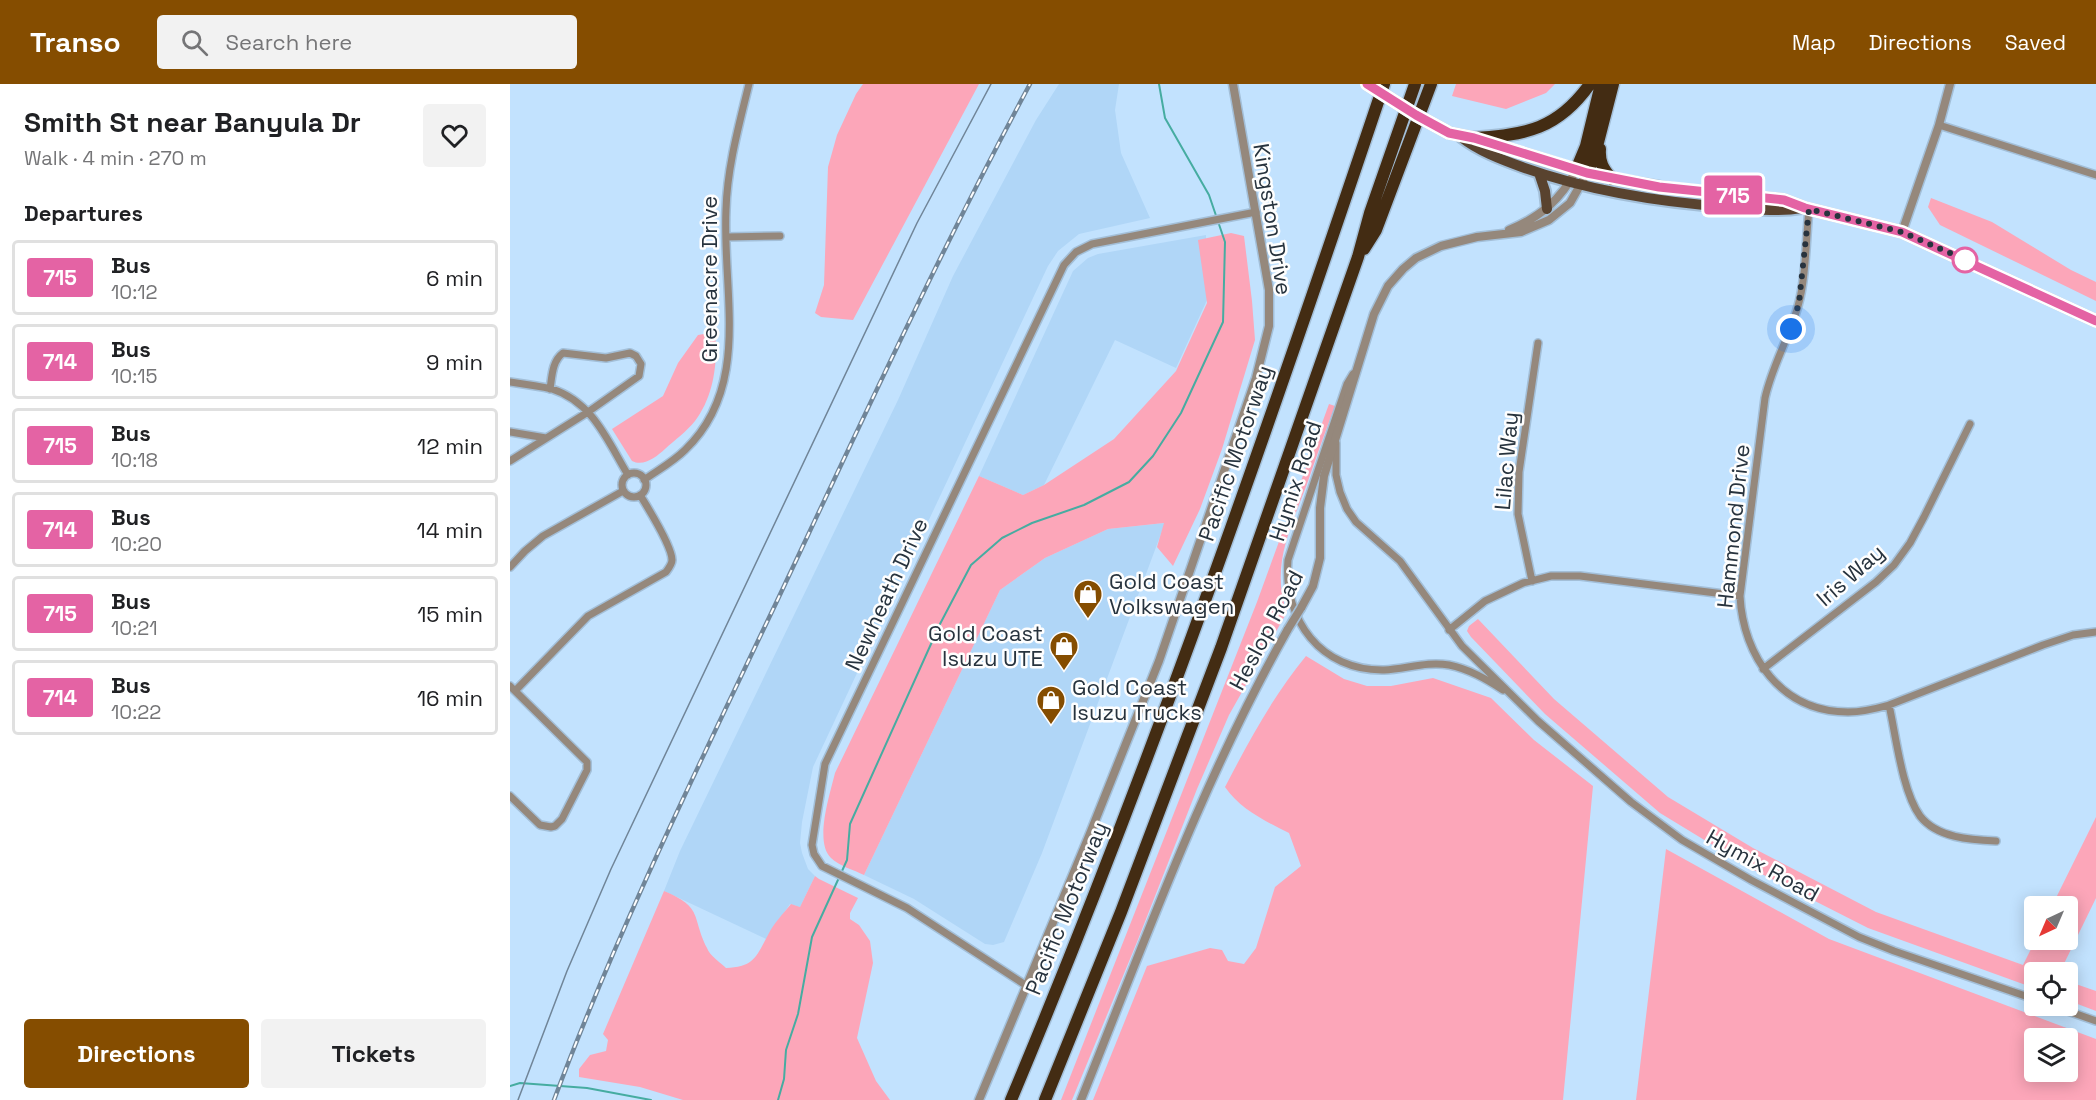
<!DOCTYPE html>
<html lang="en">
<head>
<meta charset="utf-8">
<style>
	:root { --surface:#fff; --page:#f2f2f2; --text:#202124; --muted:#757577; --line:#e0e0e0; --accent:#854d00 }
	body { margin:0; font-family:"Space Grotesk",sans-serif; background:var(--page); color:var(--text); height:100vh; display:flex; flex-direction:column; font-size:22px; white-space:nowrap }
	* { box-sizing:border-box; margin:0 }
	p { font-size:20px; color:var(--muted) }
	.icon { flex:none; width:33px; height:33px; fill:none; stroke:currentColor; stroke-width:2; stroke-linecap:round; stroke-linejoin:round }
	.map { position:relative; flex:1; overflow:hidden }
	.sheet { display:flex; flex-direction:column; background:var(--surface); width:510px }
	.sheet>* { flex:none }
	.badge { padding:0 12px; border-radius:4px; font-size:21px; line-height:39px }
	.needle { width:39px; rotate:224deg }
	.tools { position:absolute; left:1514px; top:812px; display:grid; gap:12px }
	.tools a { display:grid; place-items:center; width:54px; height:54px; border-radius:6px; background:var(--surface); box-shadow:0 3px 15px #0003; font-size:30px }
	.you { position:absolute; width:30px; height:30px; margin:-15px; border:4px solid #fff; border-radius:50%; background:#1a73e8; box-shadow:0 0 0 9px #1a73e833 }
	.map>.badge { position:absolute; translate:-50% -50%; box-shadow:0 0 0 3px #fff }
	h2 { padding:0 24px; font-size:22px; line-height:54px }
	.round { display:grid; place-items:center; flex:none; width:63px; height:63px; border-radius:6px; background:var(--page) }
	.headline { display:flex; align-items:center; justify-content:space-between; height:102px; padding:0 24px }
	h1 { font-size:28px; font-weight:800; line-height:45px }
	.cta { display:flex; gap:12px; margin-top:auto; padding:12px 24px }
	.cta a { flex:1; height:69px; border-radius:6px; background:var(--accent); color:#fff; font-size:24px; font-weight:800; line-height:69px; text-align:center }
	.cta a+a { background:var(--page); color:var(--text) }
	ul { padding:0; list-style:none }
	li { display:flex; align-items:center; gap:18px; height:75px; margin:0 12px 9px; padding:0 12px; border:3px solid var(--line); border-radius:6px }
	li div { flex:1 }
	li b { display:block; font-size:22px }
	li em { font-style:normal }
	li .badge { min-width:66px; font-weight:700; text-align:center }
	header { display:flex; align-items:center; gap:36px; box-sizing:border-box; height:84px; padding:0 30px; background:var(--accent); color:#fff }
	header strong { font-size:28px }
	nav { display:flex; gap:33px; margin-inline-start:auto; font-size:21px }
	.search { width:420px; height:54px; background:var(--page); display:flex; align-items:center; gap:15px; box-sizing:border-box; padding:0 21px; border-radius:6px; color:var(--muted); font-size:22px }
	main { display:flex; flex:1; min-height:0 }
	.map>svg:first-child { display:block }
	.built { fill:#b0d6f7 }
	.green { fill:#fca6b9; fill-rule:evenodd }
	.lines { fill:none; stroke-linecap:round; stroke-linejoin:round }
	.stream { stroke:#46aca1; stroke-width:2 }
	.minor-casing { stroke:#a3bfd8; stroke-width:10 }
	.tertiary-casing { stroke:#a3bfd8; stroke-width:11 }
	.primary-casing { stroke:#a3bfd8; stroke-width:14 }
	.motorway-casing { stroke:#a3bfd8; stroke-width:15 }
	.minor { stroke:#95887c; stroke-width:7 }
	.tertiary { stroke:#95887c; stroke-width:8 }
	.primary { stroke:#59432f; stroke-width:10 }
	.motorway { stroke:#432c13; stroke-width:12 }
	.tram { stroke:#708598; stroke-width:1.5 }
	.rail-casing { stroke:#708598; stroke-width:4.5 }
	.rail { stroke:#fefefe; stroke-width:2; stroke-dasharray:7; stroke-linecap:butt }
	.tertiary-bridge-casing { stroke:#a3bfd8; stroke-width:11; stroke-linecap:butt }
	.primary-bridge-casing { stroke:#a3bfd8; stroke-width:14; stroke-linecap:butt }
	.tertiary-bridge { stroke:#95887c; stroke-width:8 }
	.primary-bridge { stroke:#59432f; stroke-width:10 }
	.line-casing { stroke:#fff; stroke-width:14 }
	.line { stroke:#e463a4; stroke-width:9 }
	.walk { stroke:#27333e; stroke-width:6; stroke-dasharray:0 10.8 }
	.stop-dot { fill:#fff; stroke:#e463a4; stroke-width:3 }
	.labels { text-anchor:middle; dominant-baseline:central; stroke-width:5; stroke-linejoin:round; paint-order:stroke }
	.street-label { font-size:22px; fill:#27333e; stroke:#fefefe }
	.poi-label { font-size:22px; fill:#27333e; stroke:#fefefe; text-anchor:start }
</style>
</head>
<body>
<header>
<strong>Transo</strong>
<div class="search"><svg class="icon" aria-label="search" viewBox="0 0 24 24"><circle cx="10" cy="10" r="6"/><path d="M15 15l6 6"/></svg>Search here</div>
<nav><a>Map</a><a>Directions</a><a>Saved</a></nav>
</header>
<main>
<section class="sheet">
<div class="headline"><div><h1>Smith St near Banyula Dr</h1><p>Walk · 4 min · 270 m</p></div><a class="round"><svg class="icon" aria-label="heart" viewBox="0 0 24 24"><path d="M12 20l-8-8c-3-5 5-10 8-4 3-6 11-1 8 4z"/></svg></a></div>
<h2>Departures</h2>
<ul>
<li><span class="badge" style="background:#e463a4;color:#fff">715</span><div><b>Bus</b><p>10:12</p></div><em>6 min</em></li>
<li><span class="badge" style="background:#e463a4;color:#fff">714</span><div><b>Bus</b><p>10:15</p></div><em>9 min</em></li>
<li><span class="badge" style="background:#e463a4;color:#fff">715</span><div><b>Bus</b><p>10:18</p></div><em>12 min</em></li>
<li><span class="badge" style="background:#e463a4;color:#fff">714</span><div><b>Bus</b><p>10:20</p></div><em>14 min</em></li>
<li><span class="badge" style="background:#e463a4;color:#fff">715</span><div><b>Bus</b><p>10:21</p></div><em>15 min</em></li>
<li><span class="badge" style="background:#e463a4;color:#fff">714</span><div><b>Bus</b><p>10:22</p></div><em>16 min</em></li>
</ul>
<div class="cta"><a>Directions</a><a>Tickets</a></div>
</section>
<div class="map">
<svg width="1586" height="1016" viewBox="0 0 1586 1016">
	<rect width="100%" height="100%" fill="#c2e2fe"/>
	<path class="built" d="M549,0H609L605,26L611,69L640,134L569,150L548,167L538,182L303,683L292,738L290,759L292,769L298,785L305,792L290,823L280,820L256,855L154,807L170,767L388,316L443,192L526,36Z
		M696,151L697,216L666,284L605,256L534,401L513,411L469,392L563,187L578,174L588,170Z
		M655,439L532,769L494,858L483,861L475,860L404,815L354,791L490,506L535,474L598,445Z"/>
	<path class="green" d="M353,0H469L343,236L311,233L305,229L314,201L318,83L327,51L346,10Z
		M946,0H1045L1036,9L996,25L942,12Z
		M1421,114L1482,138L1561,186L1586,198V217L1430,141L1418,123Z
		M721,149L734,152L742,217L745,256L712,365L690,425L663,482L647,463L654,439L598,445L535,474L490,506L354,791C344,786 329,782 321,774C304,758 320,710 325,689L469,392L513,411L534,401L604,355L666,287L697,219L688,156Z
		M205,248C208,278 204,312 185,337C177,347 165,356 155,365C146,373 134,383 122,377L102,345L153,312L168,279L188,251Z
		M819,320L825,322C815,348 806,374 797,400C781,442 760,484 777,528L719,631L687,705L627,858L562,1016H551L747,518Z
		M968,535L1044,615L1158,713L1243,764L1366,828L1513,881L1526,855H1557V822H1542L1586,733V814L1550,888H1524V904L1358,844L1242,785L1150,729L1035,630L961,553L957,547L959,542Z
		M796,572L834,595L857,602H881L923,594L981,614L1024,656L1083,702L1053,1016H583L637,882L700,864L712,866L718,877L734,880L746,864L765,803L791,782L779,749C755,737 730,725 715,703C739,657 763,612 796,572Z
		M1156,765L1319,855L1586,955V1016H1126ZM1524,954H1557V987H1524Z
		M305,792L309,795L348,814L340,829V835L349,841L360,857L363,879L347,954L366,997L380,1016H173L130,1003L69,993V985L80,971L96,967L98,956L93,950L154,807C194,824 181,832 197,864C200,872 210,878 216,884C244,883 246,873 258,851C263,840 273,830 281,820L290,823Z
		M1557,897L1586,907V927L1557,916Z"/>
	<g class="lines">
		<path class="stream" d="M0,1002L10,999L77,1004L141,1016
			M268,1016L274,995L276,966L288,930L302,853L337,776L340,740L430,540L461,481L492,454L522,439L574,421L619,398L643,372L671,329L713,238L715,158L699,111L655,34L649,0"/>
		<g class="minor-casing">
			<path id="minor" d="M1429,41L1586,91
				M1299,125C1296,154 1296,195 1288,222C1279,254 1262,282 1255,314L1230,512C1233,572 1271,628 1338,628C1352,628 1365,625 1379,621L1533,561L1563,551L1586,548
				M216,153L270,152
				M843,290L837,300L778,476C773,536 811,587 874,586C896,585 917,577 939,581C959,585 976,595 993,606
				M0,298C14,300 28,302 42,305C83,318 98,358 118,391
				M0,348L36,354
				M826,359V391L830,408L837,425L846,438L890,477L952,562L1028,637L1121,718L1172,756L1241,796L1349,853L1384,867L1524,915
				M0,377L78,328L129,292L131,280L126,272L120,269L96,274L53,269C42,277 42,293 40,305
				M112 401a12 12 0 1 1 24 0a12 12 0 1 1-24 0Z
				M134,396C148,386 163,378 175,366C242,302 212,208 216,126C217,84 229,41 239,0
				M0,483L15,467L33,452L113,407
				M1022,497L1008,430L1009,388L1028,259
				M939,546L975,517L1013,499L1041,492H1070L1230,512
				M1253,585L1366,498L1384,481L1400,459L1414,433L1460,340
				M0,602L77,678V686L52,735L45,742L41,743L30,741L0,712
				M5,607L78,532L156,488C159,484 162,480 162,476C162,462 138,424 130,411
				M1379,621C1386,652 1392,707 1410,732C1427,754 1461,756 1486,757
				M517,902L397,824L312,782L304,770L302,761L315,680L554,181L566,168L582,160L746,128
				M1541,921L1586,937"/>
		</g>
		<g class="tertiary-casing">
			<path id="tertiary" d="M999,146C1030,133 1051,116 1066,86
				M1392,148L1429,41L1440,0
				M791,524L803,502L810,474V424L814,392L864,230L878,202L893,185L906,174L931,162L967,153L1011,148L1039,136L1060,119L1077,89
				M469,1016L579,752L649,577L746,294L759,242V206L723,0
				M571,1016C635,857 693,695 778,545"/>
		</g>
		<g class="primary-casing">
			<path id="primary" d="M939,49L964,54L1066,86L1102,95L1163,105L1274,116L1295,124L1392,148L1586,237
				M951,53C969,67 990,75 1012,83C1079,107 1148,118 1219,123C1243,125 1267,128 1292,124
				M1029,89L1035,107L1037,125"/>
		</g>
		<g class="motorway-casing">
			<path id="motorway" d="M964,54C1016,51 1048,45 1080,0
				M1090,65C1089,78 1093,85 1102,95
				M1066,86L1076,62L1091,0
				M1077,89L1084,74L1103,0
				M854,165L866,146L921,0
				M501,1016C641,683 759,342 874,0
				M535,1016L611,828L711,564L848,173L860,129L905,0"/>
		</g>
		<use href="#minor" class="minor"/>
		<use href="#tertiary" class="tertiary"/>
		<use href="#primary" class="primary"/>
		<use href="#motorway" class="motorway"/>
		<path class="tram" d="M8,1016L57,887L101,785L407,139L481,0"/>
		<g class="rail-casing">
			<path id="rail" d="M44,1016C108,845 189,681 267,517C349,343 429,169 520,0"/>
		</g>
		<use href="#rail" class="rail"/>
		<g class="tertiary-bridge-casing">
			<path id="tertiary-bridge" d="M778,545L791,524"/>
		</g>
		<g class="primary-bridge-casing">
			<path id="primary-bridge" d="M857,0L906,31L939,49"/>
		</g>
		<use href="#tertiary-bridge" class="tertiary-bridge"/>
		<use href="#primary-bridge" class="primary-bridge"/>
	</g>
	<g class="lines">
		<g class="line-casing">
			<path id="line" d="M857,0L906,31L939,49L964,54L1077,89L1149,103L1274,116L1295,124L1392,148L1586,237"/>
		</g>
		<use href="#line" class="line"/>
		<path class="walk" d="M1281,245L1289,219L1299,125L1392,148L1458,177L1455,176"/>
	</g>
	<defs>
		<g id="shop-pin" transform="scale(1.5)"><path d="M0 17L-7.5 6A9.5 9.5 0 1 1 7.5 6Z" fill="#854d00" stroke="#fefefe"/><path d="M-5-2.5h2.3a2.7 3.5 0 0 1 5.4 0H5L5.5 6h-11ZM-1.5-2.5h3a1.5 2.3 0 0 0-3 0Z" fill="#fff"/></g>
	</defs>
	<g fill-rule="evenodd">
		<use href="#shop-pin" x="578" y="510"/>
		<use href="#shop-pin" x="554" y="562"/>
		<use href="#shop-pin" x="541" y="616"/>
	</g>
	<circle class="stop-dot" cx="1455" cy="176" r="12"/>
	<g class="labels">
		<g class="street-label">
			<text transform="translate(763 135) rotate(81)">Kingston Drive</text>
			<text transform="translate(199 195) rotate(-90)">Greenacre Drive</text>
			<text transform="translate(725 369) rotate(-71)">Pacific Motorway</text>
			<text transform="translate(996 377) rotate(-85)">Lilac Way</text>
			<text transform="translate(785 397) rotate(-72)">Hymix Road</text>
			<text transform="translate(1223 442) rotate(-84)">Hammond Drive</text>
			<text transform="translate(1340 491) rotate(-41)">Iris Way</text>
			<text transform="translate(376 510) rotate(-65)">Newheath Drive</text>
			<text transform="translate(756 546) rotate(-62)">Heslop Road</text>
			<text transform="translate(1253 781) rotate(29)">Hymix Road</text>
			<text transform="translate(556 824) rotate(-68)">Pacific Motorway</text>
		</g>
		<g class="poi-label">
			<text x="599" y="497">Gold Coast<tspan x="599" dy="25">Volkswagen</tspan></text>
			<text x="533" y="549" text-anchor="end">Gold Coast<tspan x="533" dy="25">Isuzu UTE</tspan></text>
			<text x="562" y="603">Gold Coast<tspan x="562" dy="25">Isuzu Trucks</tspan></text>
		</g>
	</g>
</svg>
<div class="tools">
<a><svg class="needle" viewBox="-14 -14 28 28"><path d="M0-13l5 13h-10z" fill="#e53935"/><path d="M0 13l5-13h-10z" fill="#757577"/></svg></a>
<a><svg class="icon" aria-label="locate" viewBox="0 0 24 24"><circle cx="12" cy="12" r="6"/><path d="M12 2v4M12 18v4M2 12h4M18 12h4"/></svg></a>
<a><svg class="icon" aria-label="layers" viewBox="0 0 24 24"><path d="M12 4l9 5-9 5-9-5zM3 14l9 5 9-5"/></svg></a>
</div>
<div class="you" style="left:1281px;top:245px"></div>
<b class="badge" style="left:1223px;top:111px;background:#e463a4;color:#fff">715</b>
</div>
</main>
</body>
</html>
